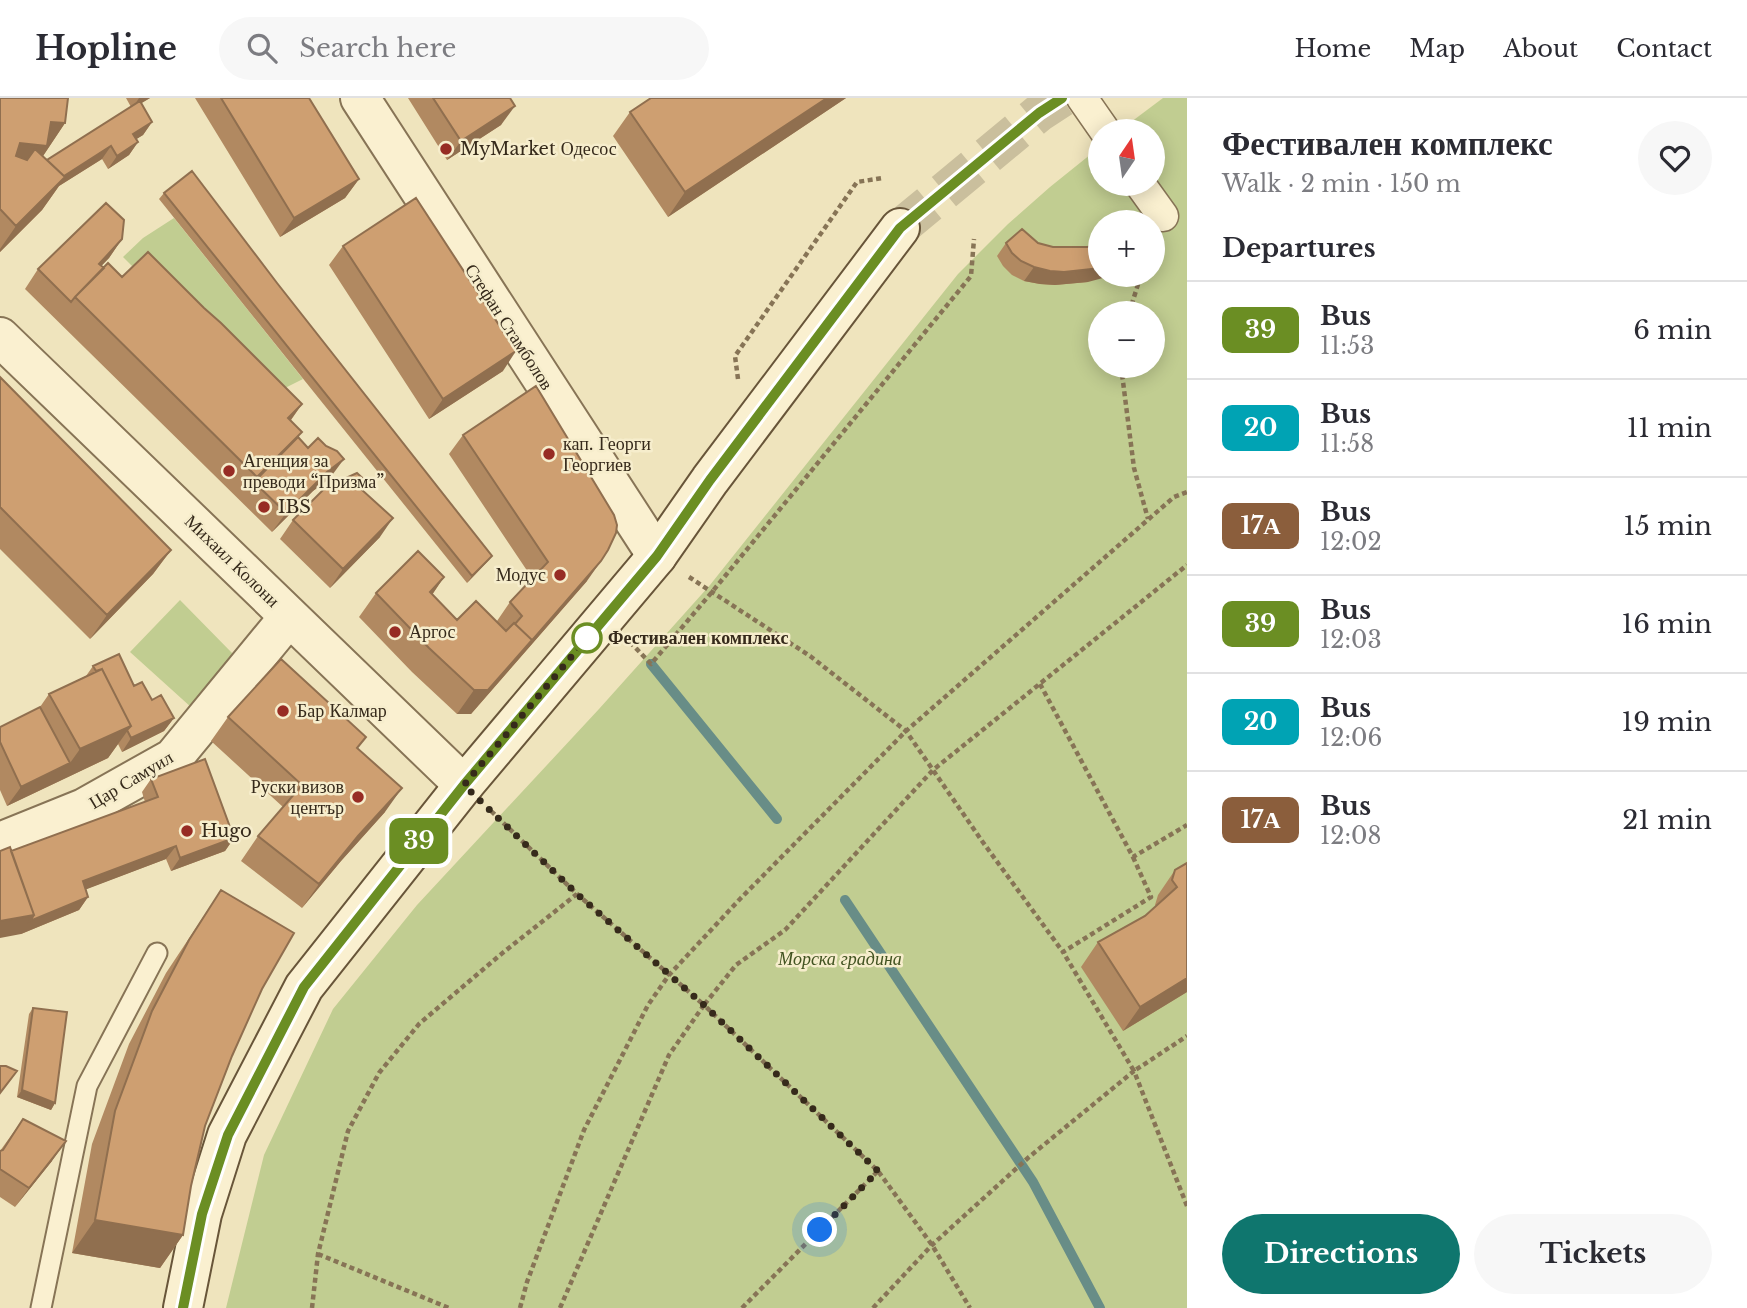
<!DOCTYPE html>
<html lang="en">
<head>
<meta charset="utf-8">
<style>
	:root { --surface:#fff; --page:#f7f7f7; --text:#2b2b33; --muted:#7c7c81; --line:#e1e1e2; --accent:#0f766e }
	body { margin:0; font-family:"Libre Baskerville",serif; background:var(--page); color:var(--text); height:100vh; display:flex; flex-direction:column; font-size:26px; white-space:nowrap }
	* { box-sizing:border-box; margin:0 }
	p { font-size:23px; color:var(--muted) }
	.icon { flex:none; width:38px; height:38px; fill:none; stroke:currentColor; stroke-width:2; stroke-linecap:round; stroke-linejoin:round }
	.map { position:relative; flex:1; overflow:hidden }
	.details { display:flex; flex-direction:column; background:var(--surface); width:560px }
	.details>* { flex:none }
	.badge { padding:0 14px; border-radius:10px; font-size:24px; line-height:46px }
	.needle { width:46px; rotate:13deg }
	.fabs { position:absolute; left:1088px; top:21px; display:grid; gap:14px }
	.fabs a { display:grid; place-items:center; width:77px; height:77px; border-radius:50%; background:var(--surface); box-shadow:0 4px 18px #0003; font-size:35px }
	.you { position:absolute; width:35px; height:35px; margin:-18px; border:5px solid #fff; border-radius:50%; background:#1a73e8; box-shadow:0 0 0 10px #1a73e833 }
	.map>.badge { position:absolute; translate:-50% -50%; box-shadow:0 0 0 4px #fff }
	h2 { padding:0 35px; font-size:26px; line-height:63px }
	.round { display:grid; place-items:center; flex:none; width:74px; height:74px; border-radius:37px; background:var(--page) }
	.summary { display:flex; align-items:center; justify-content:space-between; height:119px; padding:0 35px }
	h1 { font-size:33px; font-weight:700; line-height:52px }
	.action { display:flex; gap:14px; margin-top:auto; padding:14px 35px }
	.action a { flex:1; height:80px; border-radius:42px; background:var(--accent); color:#fff; font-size:28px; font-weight:700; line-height:80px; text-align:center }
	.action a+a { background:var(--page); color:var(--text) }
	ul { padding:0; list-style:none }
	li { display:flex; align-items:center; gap:21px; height:98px; padding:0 35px; border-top:2px solid var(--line) }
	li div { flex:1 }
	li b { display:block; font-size:26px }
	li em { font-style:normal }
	li .badge { min-width:77px; font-weight:700; text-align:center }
	header { display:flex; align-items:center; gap:42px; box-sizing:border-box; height:98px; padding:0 35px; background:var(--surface); border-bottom:2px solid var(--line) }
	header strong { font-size:33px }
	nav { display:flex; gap:38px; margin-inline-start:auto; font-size:24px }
	.search { width:490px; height:63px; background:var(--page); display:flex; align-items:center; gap:18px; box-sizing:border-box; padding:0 24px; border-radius:38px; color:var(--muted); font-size:26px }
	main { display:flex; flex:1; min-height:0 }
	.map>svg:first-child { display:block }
	.green { fill:#c1cd91; fill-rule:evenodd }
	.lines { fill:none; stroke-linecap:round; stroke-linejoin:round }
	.stream { stroke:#688d87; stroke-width:10 }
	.secondary-tunnel { stroke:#cabf9d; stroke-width:38; stroke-dasharray:38 19; stroke-linecap:butt }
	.service-casing { stroke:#877456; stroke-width:23 }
	.pedestrian-casing { stroke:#877456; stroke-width:33 }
	.minor-casing { stroke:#877456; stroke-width:42 }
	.tertiary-casing { stroke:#877456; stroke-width:42 }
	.secondary-casing { stroke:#685539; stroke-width:42 }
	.path { stroke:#877456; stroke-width:4.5; stroke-dasharray:5 3.5; stroke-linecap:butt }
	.service { stroke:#faf0d0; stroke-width:19 }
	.pedestrian { stroke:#faf0d0; stroke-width:30 }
	.minor { stroke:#faf0d0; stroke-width:38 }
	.tertiary { stroke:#faf0d0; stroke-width:38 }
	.secondary { stroke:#faf0d0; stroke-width:38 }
	.wall { fill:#b18961 }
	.shaded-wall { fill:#906f4f }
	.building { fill:#ce9f71; stroke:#906f4f; stroke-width:2 }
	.line-casing { stroke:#fff; stroke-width:16 }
	.line { stroke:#6b8e23; stroke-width:10 }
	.walk { stroke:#362a1b; stroke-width:7; stroke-dasharray:0 12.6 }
	.poi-dot { fill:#972c24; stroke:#f6edcc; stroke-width:2.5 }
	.stop-dot { fill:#fff; stroke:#6b8e23; stroke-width:3.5 }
	.labels { text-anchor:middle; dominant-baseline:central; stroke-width:5; stroke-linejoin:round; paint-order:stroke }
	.poi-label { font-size:18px; fill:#362a1b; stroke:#f6edcc; text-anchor:start }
	.street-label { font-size:18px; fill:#362a1b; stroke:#f6edcc }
	.stop-label { font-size:18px; font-weight:bold; fill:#362a1b; stroke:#f6edcc; text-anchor:start }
	.park-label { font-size:18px; font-style:italic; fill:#425321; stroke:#f6edcc }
</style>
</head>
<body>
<header>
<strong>Hopline</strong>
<div class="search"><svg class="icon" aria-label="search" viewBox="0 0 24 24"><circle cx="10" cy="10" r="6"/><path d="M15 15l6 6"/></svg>Search here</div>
<nav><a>Home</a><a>Map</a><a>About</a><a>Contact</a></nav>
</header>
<main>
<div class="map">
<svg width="1187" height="1210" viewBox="0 0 1187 1210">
	<rect width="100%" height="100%" fill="#efe4bd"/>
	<path class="green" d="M1163,0H1187V1210H226L264,1057L333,911L417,807L599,611L710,487L958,176L1008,126L1050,89L1101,48V86H1153V33H1119ZM1101,124H1153V177H1101ZM1101,215H1153V268H1101Z
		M174,120L303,281L273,296L210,246L123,159L143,140Z
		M180,502L233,556L192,610L130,554Z"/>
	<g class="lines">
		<path class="stream" d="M651,566L777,721
			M845,802L1033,1084L1100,1210"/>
		<path class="secondary-tunnel" d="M900,130L1039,15L1062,0"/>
		<g class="service-casing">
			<path id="service" d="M41,1210L87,988L157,855"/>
		</g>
		<g class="pedestrian-casing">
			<path id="pedestrian" d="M1082,0L1105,33
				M1140,86L1163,118"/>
		</g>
		<g class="minor-casing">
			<path id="minor" d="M360,0L657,458
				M0,744L84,710L173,660L289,519"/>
		</g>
		<g class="tertiary-casing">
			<path id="tertiary" d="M0,239L464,687"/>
		</g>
		<g class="secondary-casing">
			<path id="secondary" d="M183,1210L202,1116L227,1037L304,889L464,687L657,458L710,382L900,130"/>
		</g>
		<path class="path" d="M1129,215L1141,177
			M1121,268L1134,370L1148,421
			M738,281L735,258L857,84L883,80
			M689,479L810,558L906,633L982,743L1063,854
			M630,544L651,566L712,494L971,178L974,141
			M1040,586L1133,759L1187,727
			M491,713L577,796L704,907L736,867L785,832L933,672L1187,467
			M1133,759L1151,799L1063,854L1134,973L1187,938
			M318,1156L449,1210
			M312,1210L318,1156L348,1033L379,975L419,926L500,857L577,796
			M520,1210L527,1184L584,1032L648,907L669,877L740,801L906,633L1174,399L1187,394
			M560,1210L669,957L704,907L878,1073L932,1147L970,1210
			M742,1210L878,1073
			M873,1210L932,1147L1029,1059L1134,973L1187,1108"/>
		<use href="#service" class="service"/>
		<use href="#pedestrian" class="pedestrian"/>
		<use href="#minor" class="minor"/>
		<use href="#tertiary" class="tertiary"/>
		<use href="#secondary" class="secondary"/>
	</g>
	<path class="wall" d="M0,0L65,25L43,58L47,62L131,9L126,0H150L141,5L152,24L143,37L136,41L138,44L129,57L108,71L102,61L59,88L42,112L0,154Z
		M195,0H309L359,81L345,100L280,139Z
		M408,0H510L501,27L447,62Z
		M651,0H846L668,119L613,38L630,14Z
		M164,95L277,185L492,458L487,464L467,485L159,101Z
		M122,141L109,160L101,168L122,179L204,210L302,306L291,322L298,339L330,380L313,393L272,434L25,191L38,171Z
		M1006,145H1038L1088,184L1055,187L1040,186L1024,183L1012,177L1003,168L997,158Z
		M343,148L503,273L429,321L329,167Z
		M0,279L171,452L153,476L90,541L0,451Z
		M463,337L587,483L471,616H457L412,574L359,519L376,495L444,479L432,497L457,522L497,523L510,504L532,480L449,356Z
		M368,385L363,393L380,439L330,490L280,441L293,422Z
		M93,568L134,588L174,620L164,633L122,654L118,646L108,660L7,708L0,692V629L40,609L49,596L86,578Z
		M228,619L358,650L385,714L341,763L302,810L241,763L258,738L283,709L211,643Z
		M151,681L234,740L225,753L171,773L166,761L86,791L88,799L79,812L21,836L11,753L145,704L142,694Z
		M1187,765V894L1123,933L1081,869L1098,844L1145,818L1156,808L1155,807L1158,797L1175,772Z
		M221,792L262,891L232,958L205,1028L191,1088L183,1137L160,1170L72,1155L92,1046L129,946L166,875Z
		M33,910L55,1005L51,1012L17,999L29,916Z
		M23,1021L52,1063L15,1109L0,1099V1053Z"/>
	<path class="shaded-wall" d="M139,0H150L132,11Z
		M827,0H846L668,119L685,94Z
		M515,8L501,27L447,62L461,43Z
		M51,24L65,25L43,58L0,78L20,45Z
		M152,24L143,37L124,49L133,36Z
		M138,44L129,57L108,71L117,58Z
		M111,48L102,61L59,88L42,112L0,154V151L16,128L57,82Z
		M359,81L345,100L280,139L294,120Z
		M122,141L109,160L85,185L99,166Z
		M1034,169L1101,170V177H1114L1088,184L1055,187L1040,186L1024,183Z
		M516,253L503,273L429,321L443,301Z
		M302,306L285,330L288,320Z
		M344,361L330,380L313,393L272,434L286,415L327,374Z
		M393,420L380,439L330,490L343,471Z
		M171,452L153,476L90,541L107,517Z
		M492,458L487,464L467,485L472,478Z
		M601,463L587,483L471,616H457L474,592Z
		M444,479L427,504L430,494Z
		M174,620L164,633L122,654L131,640Z
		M131,628L108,660L7,708L21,689L70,665L80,651Z
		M402,690L385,714L341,763L302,810L319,786L358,738Z
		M234,740L225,753L171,773L180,760Z
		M176,748L166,761L74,796L83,783Z
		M88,799L79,812L21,836L0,840V823Z
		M1187,880V894L1123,933L1140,909Z
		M22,992L55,1005L51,1012L17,999Z
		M66,1043L52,1063L15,1109L29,1090Z
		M95,1122L183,1137L160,1170L72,1155Z"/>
	<path class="building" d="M0,0H68L65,25L51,24L47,48L20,45L16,58L27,62L35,51L65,79L16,128L0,111Z
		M221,0H309L359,81L294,120Z
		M433,0H510L515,8L461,43Z
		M651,0H827L685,94L630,14Z
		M140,3L152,24L133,36L138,44L117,58L111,48L64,78L47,62Z
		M192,73L277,185L492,458L472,478L164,95Z
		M416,100L516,253L443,301L343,148Z
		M106,105L124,122L122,141L99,166L104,170L75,199L71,204L38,171Z
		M1022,131L1038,145L1053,149H1087L1101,147V170L1064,174L1050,173L1034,169L1021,163L1012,155L1006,145Z
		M148,154L204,210L221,225L302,306L288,320L302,334L257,379L75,199L108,165L122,179Z
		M0,279L171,452L107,517L0,409Z
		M536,288L614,417L617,427L616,435L608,452L601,463L528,547L532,542L515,526L522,518L510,504L548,464L463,337Z
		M298,339L308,350L318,340L326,348L337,353L344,361L327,374L286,415L254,384Z
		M357,375L368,385L362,392L393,420L343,471L293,422L326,389Z
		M418,453L444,479L430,494L457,522L476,503L506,533L514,525L532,542L488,592H474L429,550L376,495Z
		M119,556L134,588L142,584L152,602L161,597L174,620L131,640L127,632L131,628L102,571L96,573L93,568Z
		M281,561L366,639L357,650L402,690L358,738L319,786L258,738L302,687L228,619Z
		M102,571L131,628L80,651L49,596Z
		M40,609L70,665L21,689L0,644V629Z
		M205,661L234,740L180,760L176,748L83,783L88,799L30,823L34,817L11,753L158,699L151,681Z
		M10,749L34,817L0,823V753Z
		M1187,765V880L1140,909L1098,844L1145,818L1177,789L1172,782L1175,772Z
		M221,792L294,835L262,891L232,958L205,1028L191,1088L183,1137L95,1122L115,1013L152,913L189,842Z
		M33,910L67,914L55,1005L22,992Z
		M0,968H6L17,973L0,995Z
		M23,1021L66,1043L29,1090L0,1071V1053L3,1052Z"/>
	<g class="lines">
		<g class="line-casing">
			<path id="line" d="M183,1210L202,1116L228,1037L304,889L464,687L657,458L710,382L900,130L1039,15L1062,0"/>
		</g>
		<use href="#line" class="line"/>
		<path class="walk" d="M587,540L464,687L577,796L704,907L878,1073L820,1132"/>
	</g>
	<g class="poi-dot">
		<circle cx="446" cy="51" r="7"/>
		<circle cx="549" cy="356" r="7"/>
		<circle cx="229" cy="373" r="7"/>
		<circle cx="264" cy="409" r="7"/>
		<circle cx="560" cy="477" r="7"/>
		<circle cx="395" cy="534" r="7"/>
		<circle cx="283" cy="613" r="7"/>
		<circle cx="358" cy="699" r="7"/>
		<circle cx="187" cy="733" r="7"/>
	</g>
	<circle class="stop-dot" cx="587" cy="540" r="14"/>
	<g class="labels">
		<g class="poi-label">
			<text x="460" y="51">MyMarket Одесос</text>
			<text x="563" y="346">кап. Георги<tspan x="563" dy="21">Георгиев</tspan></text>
			<text x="243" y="363">Агенция за<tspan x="243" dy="21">преводи “Призма”</tspan></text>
			<text x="278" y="409">IBS</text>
			<text x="546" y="477" text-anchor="end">Модус</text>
			<text x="409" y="534">Аргос</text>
			<text x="297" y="613">Бар Калмар</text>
			<text x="344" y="689" text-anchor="end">Руски визов<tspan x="344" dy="21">център</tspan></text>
			<text x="201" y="733">Hugo</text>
		</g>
		<g class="street-label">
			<text transform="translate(509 229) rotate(57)">Стефан Стамболов</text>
			<text transform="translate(232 463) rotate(44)">Михаил Колони</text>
			<text transform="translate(131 682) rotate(-31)">Цар Самуил</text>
		</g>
		<g class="stop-label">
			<text x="608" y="540">Фестивален комплекс</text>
		</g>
		<g class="park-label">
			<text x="840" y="861">Морска градина</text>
		</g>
	</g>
</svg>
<div class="fabs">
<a><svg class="needle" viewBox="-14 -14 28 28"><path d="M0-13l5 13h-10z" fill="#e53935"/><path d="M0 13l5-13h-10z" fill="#7c7c81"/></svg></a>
<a>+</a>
<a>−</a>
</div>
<div class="you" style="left:820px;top:1132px"></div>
<b class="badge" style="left:419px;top:743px;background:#6b8e23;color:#fff">39</b>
</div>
<section class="details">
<div class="summary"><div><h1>Фестивален комплекс</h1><p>Walk · 2 min · 150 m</p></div><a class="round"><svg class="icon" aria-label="heart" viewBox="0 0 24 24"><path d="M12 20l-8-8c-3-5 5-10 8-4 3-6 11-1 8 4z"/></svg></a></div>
<h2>Departures</h2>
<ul>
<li><span class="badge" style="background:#6b8e23;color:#fff">39</span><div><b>Bus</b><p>11:53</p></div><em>6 min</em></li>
<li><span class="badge" style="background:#00a3b4;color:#fff">20</span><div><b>Bus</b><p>11:58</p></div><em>11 min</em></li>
<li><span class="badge" style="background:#8b5e3c;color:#fff">17А</span><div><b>Bus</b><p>12:02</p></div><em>15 min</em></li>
<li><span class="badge" style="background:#6b8e23;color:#fff">39</span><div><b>Bus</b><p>12:03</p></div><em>16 min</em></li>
<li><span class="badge" style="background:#00a3b4;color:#fff">20</span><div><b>Bus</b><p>12:06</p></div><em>19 min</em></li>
<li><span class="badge" style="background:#8b5e3c;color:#fff">17А</span><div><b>Bus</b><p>12:08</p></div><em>21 min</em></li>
</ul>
<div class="action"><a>Directions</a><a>Tickets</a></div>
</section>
</main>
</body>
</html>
